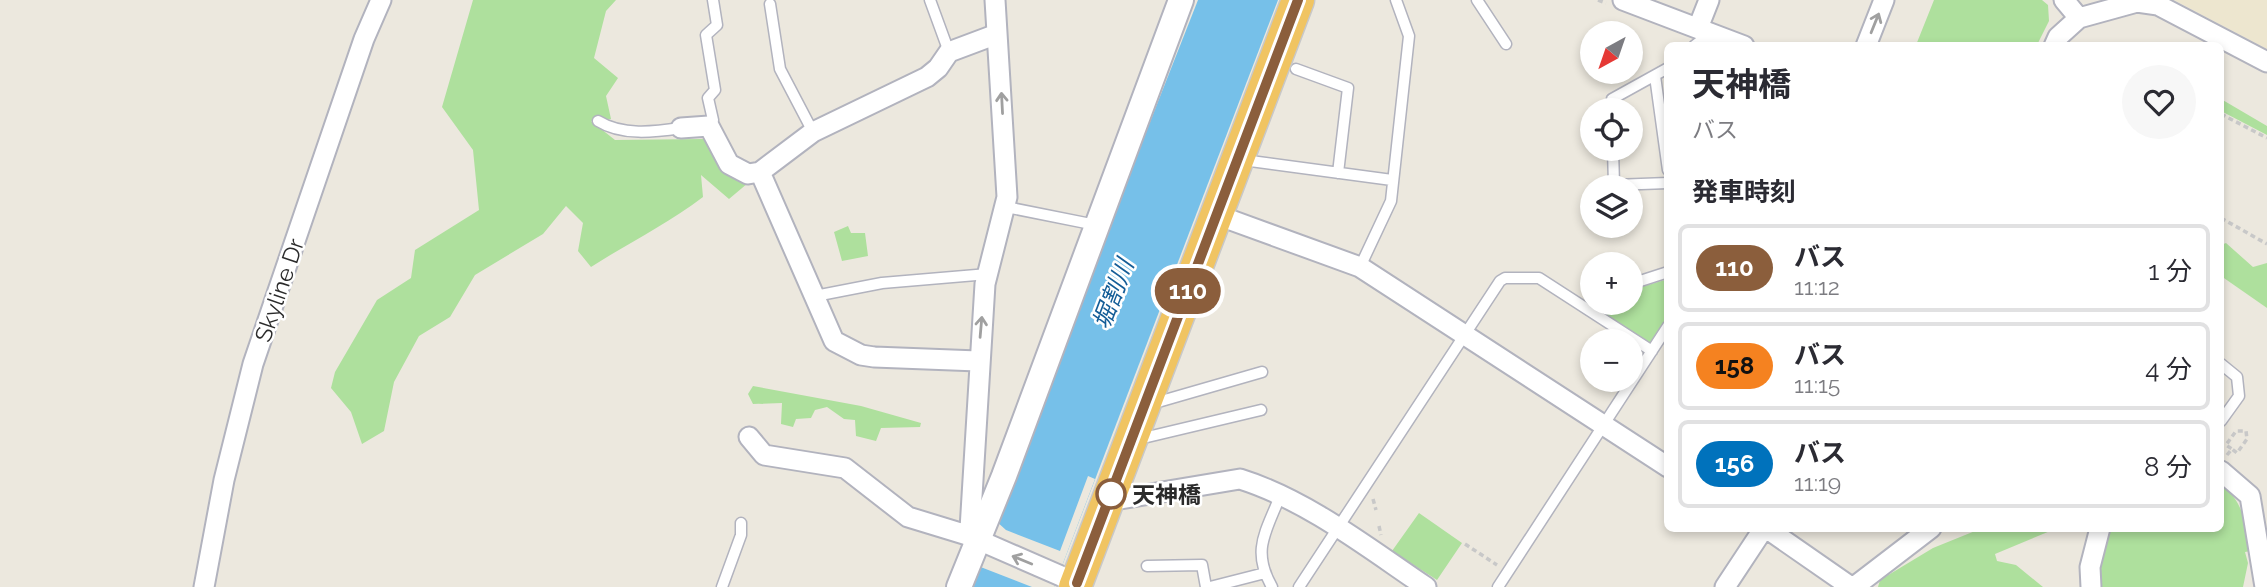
<!DOCTYPE html>
<html lang="ja">
<head>
<meta charset="utf-8">
<style>
	:root { --surface:#fff; --page:#f7f7f7; --text:#2b2b33; --muted:#7c7c81; --line:#e1e1e2 }
	body { margin:0; font-family:Raleway,"Noto Sans JP",sans-serif; background:var(--page); color:var(--text); height:100vh; display:flex; flex-direction:column; font-size:26px; white-space:nowrap }
	* { box-sizing:border-box; margin:0 }
	p { font-size:23px; color:var(--muted) }
	.icon { flex:none; width:38px; height:38px; fill:none; stroke:currentColor; stroke-width:2; stroke-linecap:round; stroke-linejoin:round }
	.map { position:relative; flex:1; overflow:hidden }
	.side { position:absolute; left:1664px; top:42px; width:560px; height:490px; display:flex; flex-direction:column; background:var(--surface); border-radius:10px; box-shadow:0 4px 10px #0003 }
	.side>* { flex:none }
	.badge { padding:0 14px; border-radius:23px; font-size:24px; line-height:46px }
	.needle { width:46px; rotate:220deg }
	.buttons { position:absolute; left:1580px; top:21px; display:grid; gap:14px }
	.buttons a { display:grid; place-items:center; width:63px; height:63px; border-radius:50%; background:var(--surface); box-shadow:0 4px 10px #0003; font-size:35px }
	.map>.badge { position:absolute; translate:-50% -50%; box-shadow:0 0 0 4px #fff }
	h2 { padding:0 28px; font-size:26px; line-height:63px }
	.round { display:grid; place-items:center; flex:none; width:74px; height:74px; border-radius:37px; background:var(--page) }
	.head { display:flex; align-items:center; justify-content:space-between; height:119px; padding:0 28px }
	h1 { font-size:33px; font-weight:700; line-height:52px }
	ul { padding:0; list-style:none }
	li { display:flex; align-items:center; gap:21px; height:88px; margin:0 14px 10px; padding:0 14px; border:4px solid var(--line); border-radius:10px }
	li div { flex:1 }
	li b { display:block; font-size:26px }
	li em { font-style:normal }
	li .badge { min-width:77px; font-weight:700; text-align:center }
	.map>svg:first-child { display:block }
	.education { fill:#ede6cf }
	.green { fill:#aee09d }
	.water { fill:#76c0e9 }
	.pier { fill:#ece8de }
	.lines { fill:none; stroke-linecap:round; stroke-linejoin:round }
	.service-casing { stroke:#b2b3be; stroke-width:13 }
	.minor-casing { stroke:#b2b3be; stroke-width:23 }
	.tertiary-casing { stroke:#b2b3be; stroke-width:28 }
	.trunk-casing { stroke:#c8c8c8; stroke-width:35 }
	.path { stroke:#c8c8c8; stroke-width:3.5; stroke-dasharray:5 3.5; stroke-linecap:butt }
	.service { stroke:#fff; stroke-width:10 }
	.minor { stroke:#fff; stroke-width:19 }
	.tertiary { stroke:#fff; stroke-width:24 }
	.trunk { stroke:#f0c462; stroke-width:32 }
	.oneway { stroke:#a0a0a0 }
	.line-casing { stroke:#fff; stroke-width:16 }
	.line { stroke:#8b5e3c; stroke-width:10 }
	.stop-dot { fill:#fff; stroke:#8b5e3c; stroke-width:3.5 }
	.labels { text-anchor:middle; dominant-baseline:central; stroke-width:5; stroke-linejoin:round; paint-order:stroke }
	.street-label { font-size:23px; fill:#2b2b2b; stroke:#fff }
	.stop-label { font-size:23px; font-weight:bold; fill:#2b2b2b; stroke:#fff; text-anchor:start }
	.water-label { font-size:24px; font-style:italic; fill:#145d97; stroke:#fff }
</style>
</head>
<body>
<div class="map">
<svg width="2267" height="587" viewBox="0 0 2267 587">
	<rect width="100%" height="100%" fill="#ece8de"/>
	<path class="education" d="M2174,0H2267V49L2204,16Z"/>
	<path class="green" d="M473,0H616L606,11L594,58L618,78L606,96L611,119L591,121L615,140L704,139L722,166L748,183L729,199L701,175L703,197C668,224 628,243 591,267L578,251L583,223L566,206L543,234L475,275L450,317L419,336L394,382L384,431L362,444L351,412L331,388L335,372L377,300L411,278L415,250L479,210L473,150L442,107Z
		M1934,0H2042L2048,5L2049,21L2037,45H1916Z
		M2221,99L2267,126V135L2221,111Z
		M848,226L851,233H865L868,256L842,261L834,232Z
		M2226,243L2253,267L2267,263V308L2221,276V245Z
		M1668,279V318L1650,343L1592,306L1595,303H1631V290Z
		M753,386L861,406L921,423L920,427L881,428L876,441L856,436L855,420L844,419L827,407L815,410L811,418L796,419L793,427L781,424L782,403L753,404L748,394Z
		M2221,484C2244,502 2245,523 2251,551L2245,552L2248,563L2243,587H2098V564L2106,529L2221,528Z
		M1419,513L1462,543L1437,580L1392,551Z
		M1980,529H2055L1995,554L1997,561L2016,565L2043,587H1878L1880,580L1933,548Z"/>
	<path class="water" d="M1198,0H1278L1054,587H973L1043,394Z"/>
	<path class="pier" d="M1088,476L1095,479L1054,587H1032L978,566L996,521L1006,530L1060,551Z"/>
	<g class="lines">
		<g class="service-casing">
			<path id="service" d="M930,0L949,52
				M1477,0L1506,44
				M770,4L780,69L813,132
				M1694,46L1711,33
				M1296,69L1348,88L1338,173
				M1655,76L1668,170
				M1612,110V99L1668,68
				M598,121C622,136 654,132 681,128
				M709,126L713,120L708,98L715,90L706,35L717,25L713,0
				M1613,149L1614,185L1668,183
				M1243,160L1392,180
				M1006,207L1096,225
				M1360,267L1391,201L1409,36L1396,0
				M1631,284L1668,272
				M815,296L882,283L988,274
				M2221,364L2237,377L2239,396L2221,421
				M1151,404L1262,372
				M1139,439L1261,410
				M1147,566L1202,565L1206,587
				M722,587L741,535V523
				M1210,587L1265,573
				M1272,587C1251,550 1266,532 1280,496
				M1299,587L1500,281L1505,278H1539L1652,351
				M1498,587L1668,326"/>
		</g>
		<g class="minor-casing">
			<path id="minor" d="M1623,0L1744,46
				M2064,0L2079,18
				M1698,28L1709,0
				M1866,46L1884,0
				M2054,46L2058,37L2079,18L2137,2L2158,5L2267,62
				M681,128L709,126L729,164L748,174L760,172L813,132L927,77L938,68L949,52L997,34
				M760,172L834,341L861,355L874,357L978,361
				M1217,215L1360,267L1668,467
				M749,437L764,455L845,468L908,517L967,535L1077,583
				M2221,471L2250,496L2265,587
				M1108,501L1240,479C1307,500 1368,548 1426,587
				M1766,528L1851,587
				M978,541L970,529L985,284L1007,197L995,0
				M204,587L224,480L253,364L364,39L381,0
				M1725,587L1764,528
				M1854,587L1931,528
				M2091,587L2090,567L2100,528"/>
		</g>
		<g class="tertiary-casing">
			<path id="tertiary" d="M959,587L1004,476L1181,0"/>
		</g>
		<g class="trunk-casing">
			<path id="trunk" d="M1075,587L1298,0"/>
		</g>
		<path class="path" d="M1598,0L1606,3
			M2221,114L2267,138
			M2221,218L2267,244
			M2227,455L2232,449L2226,445L2236,431H2246L2247,439L2237,453L2232,449
			M1373,499L1376,510
			M1379,526L1381,535
			M1465,544L1497,565"/>
		<use href="#service" class="service"/>
		<use href="#minor" class="minor"/>
		<use href="#tertiary" class="tertiary"/>
		<use href="#trunk" class="trunk"/>
	</g>
	<defs><path id="oneway-shaft" d="M-6 0H5M1.5-3L5.5 0L1.5 3" fill="none" stroke-width="1.6" stroke-linecap="round" stroke-linejoin="round" transform="scale(1.75)"/></defs>
	<g class="oneway">
		<use href="#oneway-shaft" transform="translate(1875 23) rotate(-68)"/>
		<use href="#oneway-shaft" transform="translate(1002 103) rotate(-93)"/>
		<use href="#oneway-shaft" transform="translate(981 327) rotate(-85)"/>
		<use href="#oneway-shaft" transform="translate(1022 560) rotate(-158)"/>
	</g>
	<g class="lines">
		<g class="line-casing">
			<path id="line" d="M1077,583L1298,0"/>
		</g>
		<use href="#line" class="line"/>
	</g>
	<circle class="stop-dot" cx="1111" cy="494" r="14"/>
	<g class="labels">
		<g class="street-label">
			<text transform="translate(279 290) rotate(-71)">Skyline Dr</text>
		</g>
		<g class="stop-label">
			<text x="1132" y="494">天神橋</text>
		</g>
		<g class="water-label">
			<text transform="translate(1113 294) rotate(-69)">堀割川</text>
		</g>
	</g>
</svg>
<div class="buttons">
<a><svg class="needle" viewBox="-14 -14 28 28"><path d="M0-13l5 13h-10z" fill="#e53935"/><path d="M0 13l5-13h-10z" fill="#7c7c81"/></svg></a>
<a><svg class="icon" aria-label="locate" viewBox="0 0 24 24"><circle cx="12" cy="12" r="6"/><path d="M12 2v4M12 18v4M2 12h4M18 12h4"/></svg></a>
<a><svg class="icon" aria-label="layers" viewBox="0 0 24 24"><path d="M12 4l9 5-9 5-9-5zM3 14l9 5 9-5"/></svg></a>
<a>+</a>
<a>−</a>
</div>
<b class="badge" style="left:1188px;top:291px;background:#8b5e3c;color:#fff">110</b>
<section class="side">
<div class="head"><div><h1>天神橋</h1><p>バス</p></div><a class="round"><svg class="icon" aria-label="heart" viewBox="0 0 24 24"><path d="M12 20l-8-8c-3-5 5-10 8-4 3-6 11-1 8 4z"/></svg></a></div>
<h2>発車時刻</h2>
<ul>
<li><span class="badge" style="background:#8b5e3c;color:#fff">110</span><div><b>バス</b><p>11:12</p></div><em>1 分</em></li>
<li><span class="badge" style="background:#f58220;color:#111">158</span><div><b>バス</b><p>11:15</p></div><em>4 分</em></li>
<li><span class="badge" style="background:#0072bc;color:#fff">156</span><div><b>バス</b><p>11:19</p></div><em>8 分</em></li>
</ul>
</section>
</div>
</body>
</html>
